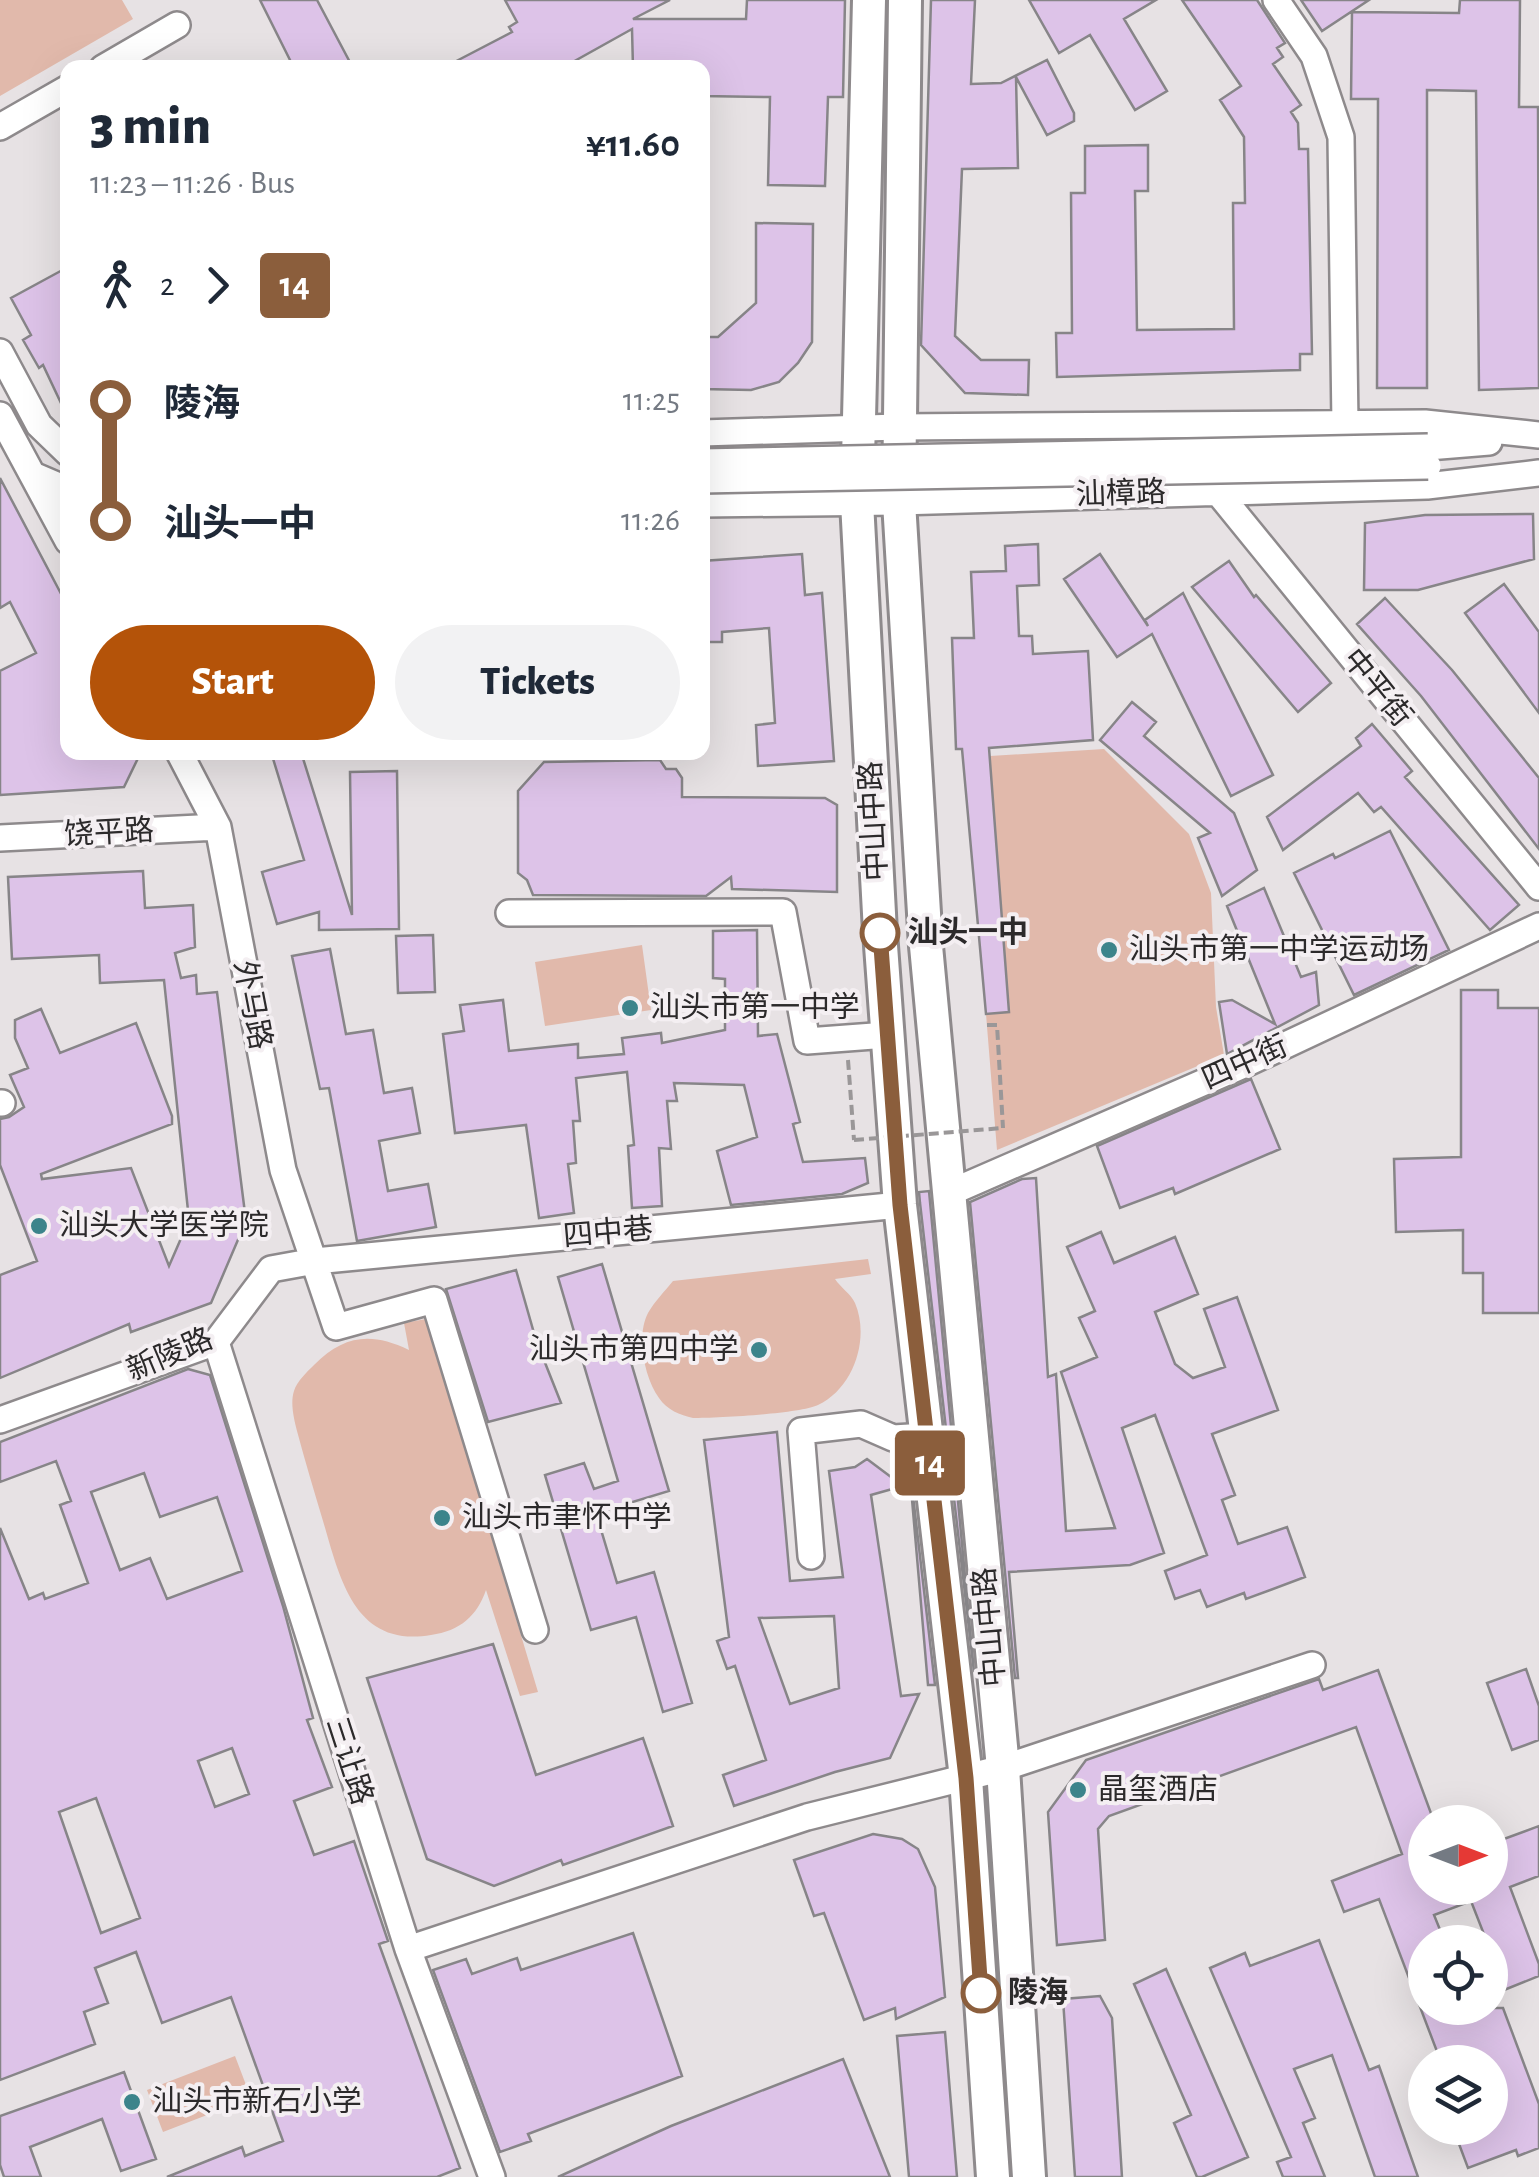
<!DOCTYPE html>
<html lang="en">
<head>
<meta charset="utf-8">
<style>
	:root { --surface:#fff; --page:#f2f2f3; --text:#1f2937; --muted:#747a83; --accent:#b45309 }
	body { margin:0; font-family:"Alegreya Sans","Noto Sans SC",sans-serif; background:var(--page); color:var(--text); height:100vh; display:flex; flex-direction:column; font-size:38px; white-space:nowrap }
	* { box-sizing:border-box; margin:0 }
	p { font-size:32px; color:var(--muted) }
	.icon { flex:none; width:55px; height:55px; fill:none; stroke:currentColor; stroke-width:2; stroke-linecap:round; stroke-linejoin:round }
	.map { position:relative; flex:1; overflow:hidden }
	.side { position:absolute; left:60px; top:60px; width:650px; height:700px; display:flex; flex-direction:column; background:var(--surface); border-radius:20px; box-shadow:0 10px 40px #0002 }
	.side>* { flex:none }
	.badge { padding:0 20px; border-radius:8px; font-size:35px; line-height:65px }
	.needle { width:65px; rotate:90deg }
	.buttons { position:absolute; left:1408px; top:1805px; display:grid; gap:20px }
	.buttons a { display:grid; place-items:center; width:100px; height:100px; border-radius:50%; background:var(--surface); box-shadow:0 10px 40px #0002; font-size:50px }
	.map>.badge { position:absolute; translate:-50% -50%; box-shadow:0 0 0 5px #fff }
	.legs { display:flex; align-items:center; gap:15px; height:110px; padding:0 30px; font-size:32px }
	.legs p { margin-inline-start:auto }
	.summary { display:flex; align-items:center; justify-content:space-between; height:170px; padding:0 30px }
	h1 { font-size:55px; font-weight:800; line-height:75px }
	.primary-button { display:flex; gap:20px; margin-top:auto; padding:20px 30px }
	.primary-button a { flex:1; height:115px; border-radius:60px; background:var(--accent); color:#fff; font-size:40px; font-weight:800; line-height:115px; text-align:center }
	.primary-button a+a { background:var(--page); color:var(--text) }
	ul { padding:0 30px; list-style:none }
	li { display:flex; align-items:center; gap:35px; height:120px; font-size:38px }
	li i { display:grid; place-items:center; width:15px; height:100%; margin:0 12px; background:currentColor }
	li i::after { content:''; width:25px; height:25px; margin:-12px; border:8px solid; border-radius:50%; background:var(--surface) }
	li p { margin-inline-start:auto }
	li:first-child i { background:linear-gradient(#0000 50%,currentColor 0) }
	li:last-child i { background:linear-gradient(currentColor 50%,#0000 0) }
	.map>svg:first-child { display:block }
	.green { fill:#e1b9ab }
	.building { fill:#ddc3e8; stroke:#878588; stroke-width:2.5; fill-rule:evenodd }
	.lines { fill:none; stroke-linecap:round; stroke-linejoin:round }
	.minor-casing { stroke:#8e8a8c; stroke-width:30 }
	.major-casing { stroke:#8e8a8c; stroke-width:38 }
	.path { stroke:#9a9798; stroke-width:4; stroke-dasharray:10 5; stroke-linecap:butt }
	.minor { stroke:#fff; stroke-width:25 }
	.major { stroke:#fff; stroke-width:32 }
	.minor-bridge-casing { stroke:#8e8a8c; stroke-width:30; stroke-linecap:butt }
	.path-bridge { stroke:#9a9798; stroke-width:4; stroke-dasharray:10 5; stroke-linecap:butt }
	.minor-bridge { stroke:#fff; stroke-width:25 }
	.line-1-casing { stroke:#fff; stroke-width:22 }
	.line-1 { stroke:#8b5e3c; stroke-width:15 }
	.stop-1-dot { fill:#fff; stroke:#8b5e3c; stroke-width:5 }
	.poi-dot { fill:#3c848b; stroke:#f4eff2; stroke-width:4 }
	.labels { text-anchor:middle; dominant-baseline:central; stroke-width:8; stroke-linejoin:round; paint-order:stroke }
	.street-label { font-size:30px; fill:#2c2a2b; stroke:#f4eff2 }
	.stop-label { font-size:30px; font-weight:bold; fill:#2c2a2b; stroke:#f4eff2; text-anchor:start }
	.poi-label { font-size:30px; fill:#2c2a2b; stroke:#f4eff2; text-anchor:start }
</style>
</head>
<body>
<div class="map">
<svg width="1539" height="2177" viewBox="0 0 1539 2177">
	<rect width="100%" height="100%" fill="#e7e2e4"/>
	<path class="green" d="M0,0H122L133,19L0,96Z
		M1104,749L1189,834L1211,893L1216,1007L1224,1055L997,1150L986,1014L1009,1011L990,756Z
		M642,945L651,1010L545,1026L535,962Z
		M868,1259L871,1274L835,1279C840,1287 851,1294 855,1303C870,1338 854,1388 818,1405C798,1414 717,1418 693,1418C680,1415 667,1410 659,1398C644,1377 636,1336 648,1313C654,1302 665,1291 673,1281Z
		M426,1319L538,1692L520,1696L486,1590C477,1616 460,1631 431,1635C354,1648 340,1578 323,1521C314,1491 305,1461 297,1431C294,1419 290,1403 294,1391C297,1381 307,1372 314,1365C344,1335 371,1332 409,1350L404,1323Z
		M235,2056L251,2098L163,2132L147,2090Z"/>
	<path class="building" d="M260,0H317L353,68H294Z
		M505,0H670L633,19H746L747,0H845L843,97H828L825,186L768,185L770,97L702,96V68H633L632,29L562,68H443L512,32L509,27L517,22Z
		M931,0H975L971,84L1001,83L1047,60L1074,113V121L1047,135L1016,77L1018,168L962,169L955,336L981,360H1029L1028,395L965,393L921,345Z
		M1029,0H1156L1124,19L1167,91L1135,110L1090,35L1059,53Z
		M1182,0H1257L1285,43L1277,48L1283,57L1273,64L1301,105L1291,112L1298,123L1299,149H1308L1312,354H1300V370L1057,377L1056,333H1072L1071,193H1085V146L1148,145V191H1135L1137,330L1234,329L1233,203H1245L1244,137L1220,100L1241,86Z
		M1301,0H1369L1322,31Z
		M1460,0H1520L1519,107H1538L1539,388L1479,390L1476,91L1427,90V388H1377L1378,99H1351L1352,12L1459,13Z
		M756,223L813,224L812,342L798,363L779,382L751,390L702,389V337H718L756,303Z
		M68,267V418L43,365L39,368L23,340L31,335L11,298Z
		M0,478L68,607V752H141L124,787L0,795V671L36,653L10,602L0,608Z
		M1533,514L1534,559L1418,590H1364L1365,523L1425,515Z
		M1038,544L1039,585L1017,586L1019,636H1032L1033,654L1088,651L1093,740L989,748L1009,1012L986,1014L962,749H956L952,638H974L971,572L1006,571L1005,546Z
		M802,554L805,595L822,593L834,761L758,766L756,725L775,723L769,628L722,632V642H702V561Z
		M1100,554L1148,626L1145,620L1183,593L1273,775L1231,796L1152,634L1117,657L1064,579Z
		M1229,561L1254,597L1256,595L1331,683L1298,712L1192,587Z
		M1504,584L1539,632V713L1465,613Z
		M1385,598L1452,670L1539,778V849L1421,696L1357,624Z
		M1132,702L1156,722L1144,736L1234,813L1257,870L1222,896L1198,838L1210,833L1100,740Z
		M1372,724L1412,771L1405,777L1519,905L1490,930L1381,807L1374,812L1358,793L1283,850L1267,817L1361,746L1356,738Z
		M271,752H301L352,915L350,772L397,771L399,929L319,930V912L277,924L262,872L304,860Z
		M660,760L666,769H676L682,778V797L825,798L837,805V892L732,889L731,877L706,896L533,895L527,880L518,873V791L544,762Z
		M1390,831L1449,950L1354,995L1294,873L1333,854L1335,858Z
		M143,871L145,908L193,905L195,947L175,953L181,978L196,975L197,994L217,992L246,1221L211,1303L131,1332L129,1324L0,1378V1275L37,1261L0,1165V1119L9,1117L24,1107L10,1075L28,1068L15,1038V1020L41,1009L60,1053L136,1023L172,1116V1124L41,1174L42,1179L131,1168L169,1266L189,1220L164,980L100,983L99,955L12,959L8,877Z
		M1264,888L1301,977L1316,972L1319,1005L1227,1054L1219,1002L1232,1000L1275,1024L1227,906Z
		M757,930L758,1036L777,1034L800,1122L793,1124L803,1162L865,1158L868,1183L842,1194L731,1205L717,1151L757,1137L744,1085L674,1083L677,1101H667L671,1149L659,1148L662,1206L632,1208L628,1146L634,1145L627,1072L576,1078L580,1121H573L576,1163L568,1164L574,1213L539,1218L526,1125L455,1133L443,1034L464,1031L460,1005L503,1000L509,1051L578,1044V1058L624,1054L622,1038L661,1033L662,1043L725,1030V979L713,978V931Z
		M433,935L435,992L398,993L396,936Z
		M330,949L346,1034L373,1030L384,1093L412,1088L420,1133L379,1141L388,1191L428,1184L436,1227L357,1241L329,1088L320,1089L292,956Z
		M1461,990H1498V1008H1539V1313H1483V1273H1463V1230L1396,1232L1394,1159L1461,1157Z
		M1251,1079L1280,1149L1175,1194L1173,1188L1120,1208L1097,1146Z
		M1036,1178L1048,1377L1056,1374L1066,1531L1115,1528L1061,1372L1097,1357L1079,1318L1095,1311L1067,1247L1101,1232L1114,1263L1175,1237L1198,1294L1155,1312L1175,1364L1193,1378L1225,1367L1204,1309L1237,1297L1278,1410L1212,1434L1235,1495L1222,1500L1238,1544L1287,1527L1305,1577L1246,1599L1244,1593L1207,1607L1200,1590L1175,1599L1165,1571L1207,1555L1155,1415L1122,1428L1164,1553L1130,1565L1009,1572L1018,1678H1015L970,1202L1022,1179Z
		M929,1191L974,1672L920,1203L919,1192Z
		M602,1264L669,1491L596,1513L617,1583L654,1572L692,1703L663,1712L636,1617L591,1630L545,1475L584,1463L594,1489L618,1481L558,1277Z
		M516,1270L536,1340L561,1403L488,1422L446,1289Z
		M188,1369L210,1375L283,1606L313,1718L307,1720L332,1787L294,1801L314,1855L354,1841L388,1941L379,1944L460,2168L437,2177H167L242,2147L245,2156L283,2141L231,1997L162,2023L136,1952L95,1968L108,2003L84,2012L95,2044L0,2080V1528L29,1599L43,1593L45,1599L88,1583L60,1505L71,1501L56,1461L0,1482V1442ZM144,1473L160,1517L217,1497L242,1571L167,1599L150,1558L120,1570L91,1492ZM232,1748L249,1794L215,1807L198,1761ZM96,1798L140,1918L101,1933L59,1812Z
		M777,1432L790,1581L843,1577L829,1471L855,1467L867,1459L903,1486L871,1495L901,1696L919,1694L890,1758L835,1772L734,1806L723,1775L766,1760L735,1666L727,1669L717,1641L729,1637L704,1440ZM834,1616L839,1688L790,1704L759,1618Z
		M908,1453L935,1685H928Z
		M493,1644L536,1775L643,1738L673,1826L563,1865L561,1860L494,1886L427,1859L367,1678Z
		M1526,1669L1539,1706V1740L1512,1750L1487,1683Z
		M1378,1670L1432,1816L1425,1819V1888H1490V1840L1493,1843L1539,1826V1876L1510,1887L1539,1964V1976L1504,1990L1490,1951V1942H1487L1471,1901L1434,1915L1445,1942H1425V2008H1503L1539,2104V2148L1518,2156L1516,2150L1468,2168L1453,2128H1490V2062H1441L1379,1899L1344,1912L1332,1881L1402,1854L1356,1727L1109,1816L1098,1829L1105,1940L1057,1945L1048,1812L1086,1760L1319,1679L1323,1690Z
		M873,1834L902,1839L918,1849L935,1887L945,1997L896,2019L895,2008L864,2020L824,1913L814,1916L794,1860Z
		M633,1933L682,2076L528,2134L531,2141L500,2152L433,1970L466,1959L472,1974L517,1958L521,1970Z
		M1319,1940L1369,2070L1379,2066L1418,2177H1375L1332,2055L1294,2069L1315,2118L1303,2123L1325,2177H1283L1277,2162L1291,2157L1210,1968L1245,1953L1250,1966Z
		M1166,1969L1248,2157L1202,2177H1197L1174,2123L1191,2115L1134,1984Z
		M1100,1996L1112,2018L1122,2177H1075L1063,1999Z
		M945,2032L957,2177H909L897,2036Z
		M843,2059L890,2177H558L671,2126Z
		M124,2072L156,2159L121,2171L102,2119L30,2147L41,2177H4L0,2165V2116Z"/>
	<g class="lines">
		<g class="minor-casing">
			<path id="minor" d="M1276,0L1314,56L1341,137L1345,424
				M103,68L177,25
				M0,127L68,88
				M0,352L39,425L68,453
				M0,415L68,541
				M702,433L898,427L1425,423L1539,435
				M1428,447L1489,442
				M33,475L68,490
				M1216,490L1539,887
				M702,504L899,502L1427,486L1539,473
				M179,752L218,827L283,1170L336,1327L434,1300L535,1630
				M0,838L218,827
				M509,913L783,912L807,1041L887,1035
				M0,1103H2
				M949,1193L1241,1066L1539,926
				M216,1342L408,1949L492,2177
				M0,1420L216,1342L271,1269L315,1261L900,1205
				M811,1556L801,1431L861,1424L893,1438L927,1436
				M408,1949L807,1817L1003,1768L1312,1665"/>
		</g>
		<g class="major-casing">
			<path id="major" d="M869,0L857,502L880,932L900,1205L966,1778L993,2177
				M905,0L899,502L926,946L1003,1768L1029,2177"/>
		</g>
		<path class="path" d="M987,1025H997L1003,1128
			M848,1060L854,1140"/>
		<use href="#minor" class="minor"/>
		<use href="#major" class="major"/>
		<g class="minor-bridge-casing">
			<path id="minor-bridge" d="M702,462L1428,447
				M702,480L1428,466"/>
		</g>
		<path class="path-bridge" d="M854,1140L1003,1128"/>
		<use href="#minor-bridge" class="minor-bridge"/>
	</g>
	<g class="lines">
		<g class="line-1-casing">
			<path id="line-1" d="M880,933L900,1205L966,1778L981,1993"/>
		</g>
		<use href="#line-1" class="line-1"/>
	</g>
	<g class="stop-1-dot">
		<circle cx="880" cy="933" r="18"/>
		<circle cx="981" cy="1993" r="18"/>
	</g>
	<g class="poi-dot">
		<circle cx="1109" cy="950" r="10"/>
		<circle cx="630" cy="1008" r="10"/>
		<circle cx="39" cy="1226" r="10"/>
		<circle cx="759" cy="1350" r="10"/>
		<circle cx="442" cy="1518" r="10"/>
		<circle cx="1078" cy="1790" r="10"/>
		<circle cx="132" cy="2102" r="10"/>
	</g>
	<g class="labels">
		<g class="street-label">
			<text transform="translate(1121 494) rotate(-2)">汕樟路</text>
			<text transform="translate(1377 688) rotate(51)">中平街</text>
			<text transform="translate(874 821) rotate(-93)">中山中路</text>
			<text transform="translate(109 833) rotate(-3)">饶平路</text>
			<text transform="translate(252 1005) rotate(79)">外马路</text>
			<text transform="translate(1245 1063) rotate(-24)">四中街</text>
			<text transform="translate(608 1233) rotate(-5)">四中巷</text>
			<text transform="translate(170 1355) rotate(-23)">新陵路</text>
			<text transform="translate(990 1627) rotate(-95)">中山中路</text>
			<text transform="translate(349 1761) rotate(72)">三让路</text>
		</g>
		<g class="stop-label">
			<text x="908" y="933">汕头一中</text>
			<text x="1008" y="1993">陵海</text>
		</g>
		<g class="poi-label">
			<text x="1129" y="950">汕头市第一中学运动场</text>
			<text x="650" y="1008">汕头市第一中学</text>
			<text x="59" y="1226">汕头大学医学院</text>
			<text x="739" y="1350" text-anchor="end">汕头市第四中学</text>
			<text x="462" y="1518">汕头市聿怀中学</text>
			<text x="1098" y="1790">晶玺酒店</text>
			<text x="152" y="2102">汕头市新石小学</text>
		</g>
	</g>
</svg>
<div class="buttons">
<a><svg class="needle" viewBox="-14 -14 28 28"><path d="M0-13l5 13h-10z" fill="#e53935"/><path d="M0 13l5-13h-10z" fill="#747a83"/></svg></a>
<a><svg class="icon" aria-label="locate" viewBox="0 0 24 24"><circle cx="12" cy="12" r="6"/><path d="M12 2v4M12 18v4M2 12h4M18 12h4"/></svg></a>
<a><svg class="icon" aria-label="layers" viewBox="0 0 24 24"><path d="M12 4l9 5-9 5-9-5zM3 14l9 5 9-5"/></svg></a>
</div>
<b class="badge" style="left:930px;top:1463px;background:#8b5e3c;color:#fff">14</b>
<section class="side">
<div class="summary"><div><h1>3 min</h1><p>11:23 – 11:26 · Bus</p></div><b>¥11.60</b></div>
<div class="legs"><svg class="icon" aria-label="walk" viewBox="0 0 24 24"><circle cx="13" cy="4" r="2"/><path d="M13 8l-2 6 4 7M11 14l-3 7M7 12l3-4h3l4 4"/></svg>2<svg class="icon" aria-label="forward" viewBox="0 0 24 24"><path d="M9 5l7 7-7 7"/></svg><b class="badge" style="background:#8b5e3c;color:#fff">14</b></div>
<ul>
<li><i style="color:#8b5e3c"></i><b>陵海</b><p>11:25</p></li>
<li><i style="color:#8b5e3c"></i><b>汕头一中</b><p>11:26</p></li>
</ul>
<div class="primary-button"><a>Start</a><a>Tickets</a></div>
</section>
</div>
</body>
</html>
